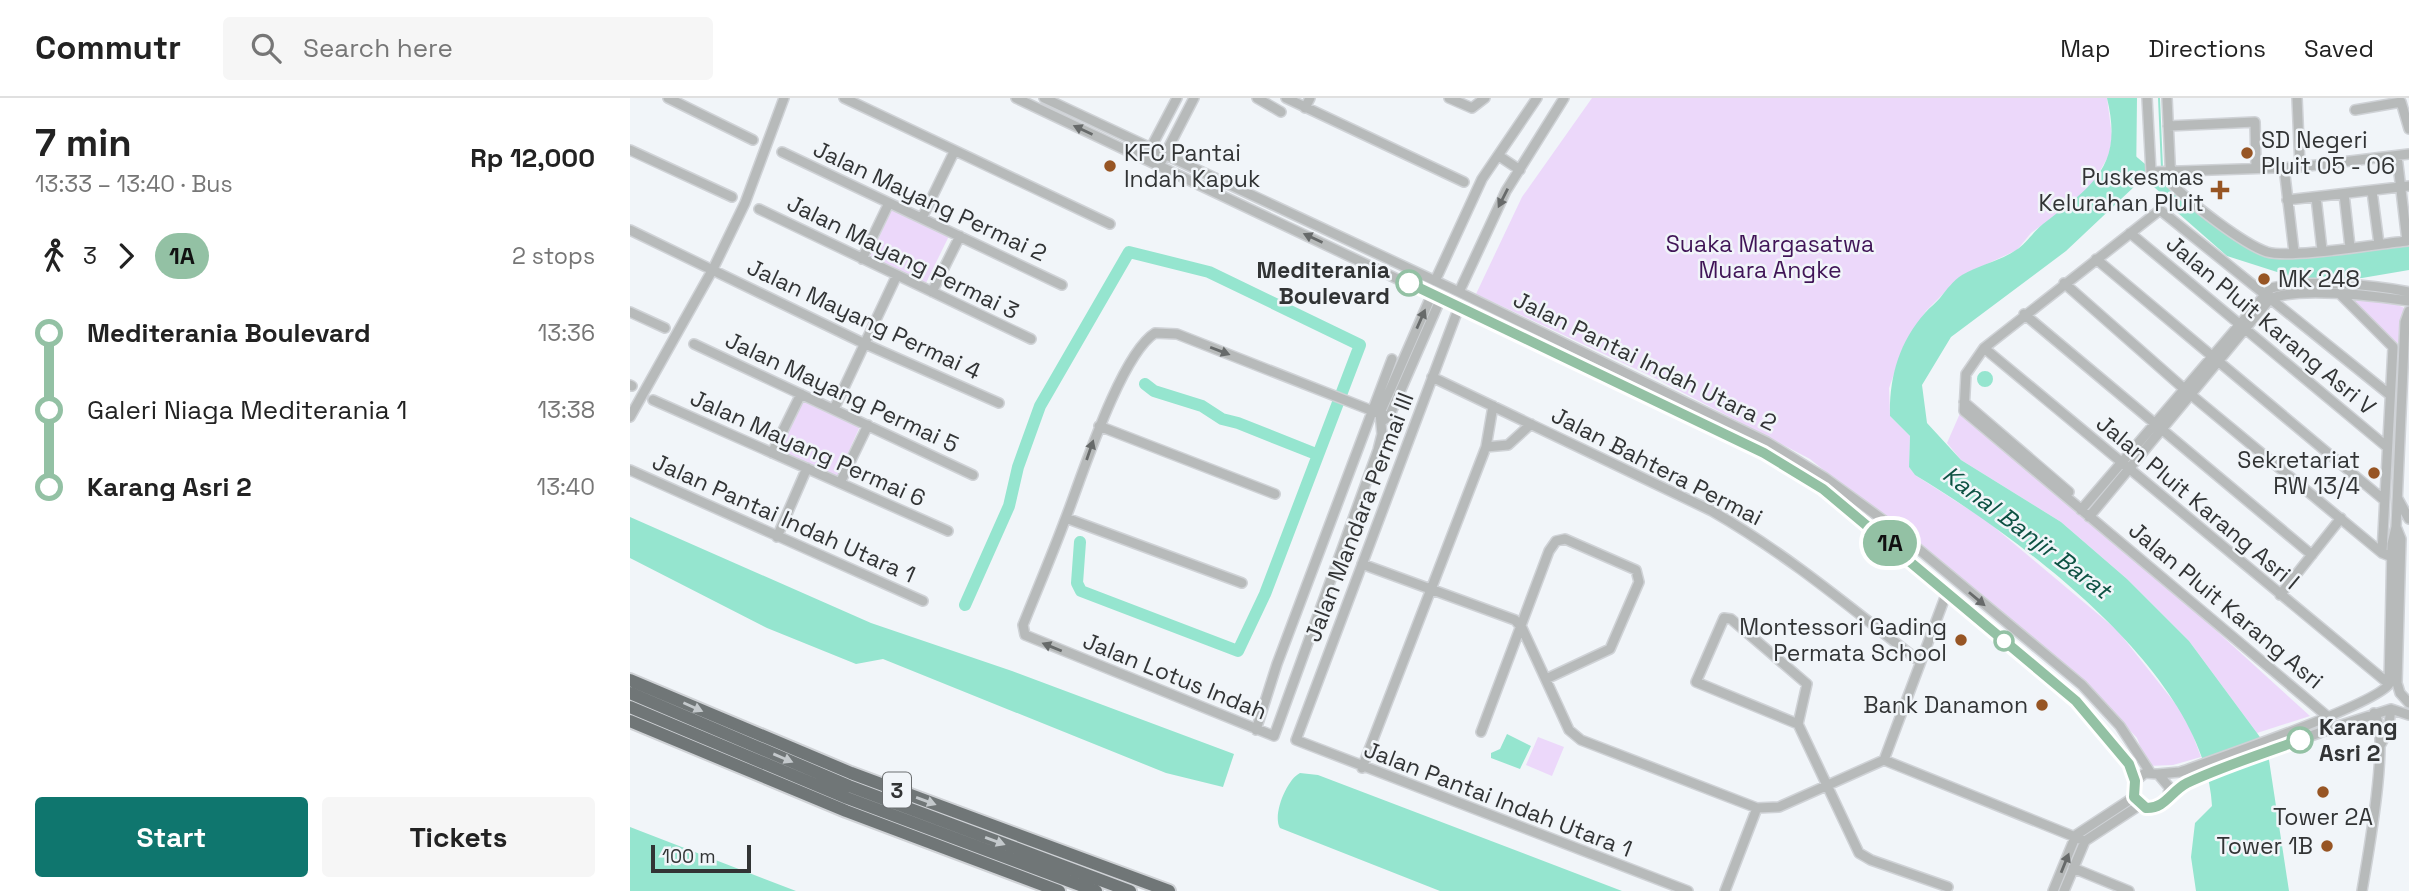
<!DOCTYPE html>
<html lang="en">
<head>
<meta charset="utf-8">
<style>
	:root { --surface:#fff; --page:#f6f6f6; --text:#222; --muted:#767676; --line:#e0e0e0; --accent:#0f766e }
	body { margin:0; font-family:"Space Grotesk",sans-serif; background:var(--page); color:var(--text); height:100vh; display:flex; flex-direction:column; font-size:26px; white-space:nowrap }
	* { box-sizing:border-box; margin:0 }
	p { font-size:23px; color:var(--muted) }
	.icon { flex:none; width:38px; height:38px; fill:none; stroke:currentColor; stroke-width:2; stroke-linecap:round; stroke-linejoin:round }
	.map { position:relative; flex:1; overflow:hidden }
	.side { display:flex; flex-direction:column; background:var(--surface); width:630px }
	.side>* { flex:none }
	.badge { padding:0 14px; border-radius:23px; font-size:24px; line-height:46px }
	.scale { position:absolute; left:21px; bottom:18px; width:100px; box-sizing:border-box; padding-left:7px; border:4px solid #323435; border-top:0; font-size:19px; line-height:24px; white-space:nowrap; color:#323435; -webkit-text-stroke:5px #f1f5f9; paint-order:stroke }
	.map>.badge { position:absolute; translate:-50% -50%; box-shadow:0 0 0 4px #fff }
	.legs { display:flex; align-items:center; gap:10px; height:77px; padding:0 35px; font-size:23px }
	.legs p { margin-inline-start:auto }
	.summary { display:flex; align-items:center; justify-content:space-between; height:119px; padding:0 35px }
	h1 { font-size:38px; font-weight:800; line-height:52px }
	.button { display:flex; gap:14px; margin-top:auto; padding:14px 35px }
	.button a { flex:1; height:80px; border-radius:7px; background:var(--accent); color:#fff; font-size:28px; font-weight:800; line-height:80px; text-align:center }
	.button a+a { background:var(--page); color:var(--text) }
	ul { padding:0 35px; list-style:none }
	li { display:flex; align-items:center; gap:24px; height:77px; font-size:26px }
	li i { display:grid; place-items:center; width:10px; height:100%; margin:0 9px; background:currentColor }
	li i::after { content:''; width:18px; height:18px; margin:-9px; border:5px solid; border-radius:50%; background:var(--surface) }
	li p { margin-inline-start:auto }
	li:first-child i { background:linear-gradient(#0000 50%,currentColor 0) }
	li:last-child i { background:linear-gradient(currentColor 50%,#0000 0) }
	header { display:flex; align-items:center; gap:42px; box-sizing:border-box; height:98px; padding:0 35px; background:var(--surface); border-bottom:2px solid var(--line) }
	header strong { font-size:33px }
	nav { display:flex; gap:38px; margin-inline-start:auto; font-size:24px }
	.search { width:490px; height:63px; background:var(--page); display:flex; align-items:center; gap:18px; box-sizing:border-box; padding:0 24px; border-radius:7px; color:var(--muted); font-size:26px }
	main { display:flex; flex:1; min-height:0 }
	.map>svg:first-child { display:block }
	.green { fill:#ecd8fa }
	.water { fill:#95e5cf }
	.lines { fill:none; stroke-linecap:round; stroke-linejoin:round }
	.stream { stroke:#95e5cf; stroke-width:2 }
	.river { stroke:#95e5cf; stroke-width:12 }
	.minor-casing { stroke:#cfd2d6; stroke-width:12 }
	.highway-casing { stroke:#cfd2d6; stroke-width:16 }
	.minor { stroke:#b7baba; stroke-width:9 }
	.highway { stroke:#707677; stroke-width:12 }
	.oneway { fill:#676a6a }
	.oneway2 { fill:#c4c9cc }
	.line-1-casing { stroke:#fff; stroke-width:16 }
	.line-1 { stroke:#93c1a4; stroke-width:10 }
	.poi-dot { fill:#975524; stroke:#f1f5f9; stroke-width:2.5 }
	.stop-1-dot { fill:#fff; stroke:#93c1a4; stroke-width:3.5 }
	.labels { text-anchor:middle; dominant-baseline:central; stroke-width:5; stroke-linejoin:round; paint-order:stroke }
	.shield { fill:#f1f5f9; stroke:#6b6e70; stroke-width:2 }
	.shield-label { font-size:21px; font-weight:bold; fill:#323435 }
	.poi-label { font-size:23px; fill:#323435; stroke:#f1f5f9; text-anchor:end }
	.street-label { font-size:23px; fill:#323435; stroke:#f1f5f9 }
	.park-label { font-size:23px; fill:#401557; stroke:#f1f5f9 }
	.stop-label { font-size:23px; font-weight:bold; fill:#323435; stroke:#f1f5f9; text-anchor:end }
	.water-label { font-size:24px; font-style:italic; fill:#0d5243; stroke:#f1f5f9 }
</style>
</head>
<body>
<header>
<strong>Commutr</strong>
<div class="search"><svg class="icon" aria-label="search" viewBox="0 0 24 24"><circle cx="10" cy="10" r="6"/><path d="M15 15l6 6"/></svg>Search here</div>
<nav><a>Map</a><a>Directions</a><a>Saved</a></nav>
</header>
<main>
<section class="side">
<div class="summary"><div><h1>7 min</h1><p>13:33 – 13:40 · Bus</p></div><b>Rp 12,000</b></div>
<div class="legs"><svg class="icon" aria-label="walk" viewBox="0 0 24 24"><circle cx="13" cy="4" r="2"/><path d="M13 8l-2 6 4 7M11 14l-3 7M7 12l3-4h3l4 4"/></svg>3<svg class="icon" aria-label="forward" viewBox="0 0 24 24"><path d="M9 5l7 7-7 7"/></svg><b class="badge" style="background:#93c1a4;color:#111">1A</b><p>2 stops</p></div>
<ul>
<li><i style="color:#93c1a4"></i><b>Mediterania Boulevard</b><p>13:36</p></li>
<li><i style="color:#93c1a4"></i><span>Galeri Niaga Mediterania 1</span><p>13:38</p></li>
<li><i style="color:#93c1a4"></i><b>Karang Asri 2</b><p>13:40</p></li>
</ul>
<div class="button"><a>Start</a><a>Tickets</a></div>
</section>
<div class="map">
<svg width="1779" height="793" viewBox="0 0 1779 793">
	<rect width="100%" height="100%" fill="#f1f5f9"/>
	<path class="green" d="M962,0H1477L1482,38L1479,57L1463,85L1451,99L1401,135L1387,152L1331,178L1296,213L1274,247L1259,290L1260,318L1280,338L1279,369L1285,377L1357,423L1487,532L1556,619L1571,659L1543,667L1518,668L1507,640L1453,583L1180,361L1025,280L846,196L892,99Z
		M262,111L319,138L296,185L240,159Z
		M1715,197L1761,204L1779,212L1771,248Z
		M173,301L231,326L206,382L148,357Z
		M1335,304L1680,618L1627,635L1559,543L1497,481L1431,424L1331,362L1317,345Z
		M908,639L934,649L922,678L896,667Z"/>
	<path class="water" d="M1477,0H1507L1506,87L1436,153L1321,239L1292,287L1297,325L1331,362L1431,424L1497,481L1559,543L1627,635L1637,649L1659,793H1566L1561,759L1565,725L1582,708C1575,575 1391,441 1285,377L1279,369L1280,338L1260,318C1259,280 1269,244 1295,215C1300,209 1306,205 1310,200C1317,191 1323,183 1332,177C1349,167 1370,163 1386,152C1396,146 1403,134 1413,126C1461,88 1494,70 1477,0Z
		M1538,75L1539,84L1641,158L1651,161L1779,148V172L1732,180L1675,183L1597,158L1548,115L1525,88L1529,77Z
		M1347 281a8 8 0 1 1 16 0a8 8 0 1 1-16 0Z
		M0,419L241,525L382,573L604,656L593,689L536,675L253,561L226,566L137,530L0,460Z
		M877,636L901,648L890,671L861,660V655L870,651Z
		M670,675L688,677L992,793H810L650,730C642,717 657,681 670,675Z
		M0,729L166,793H0Z"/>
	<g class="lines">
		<path class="stream" d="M1529,0L1532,70"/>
		<path class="river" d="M1494,56L1539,94
			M515,286L524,293L572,308L592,321L608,325L686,356
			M335,507L379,408L388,369L410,308L499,154L579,174L730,247L635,496L608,553L451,493L447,485L450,444"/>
		<g class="minor-casing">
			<path id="minor" d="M38,0L123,42
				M214,0L480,126
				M386,0L1134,355L1193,392L1249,435L1441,598L1491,653L1505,683
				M414,0L829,194L1137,344L1194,379L1256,424L1452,587L1490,628L1520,674
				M627,0L651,14
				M656,0L834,84
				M819,0L842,10L855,0
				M1517,0L1521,74L1670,69L1779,56
				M1537,0L1541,85C1559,104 1613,146 1637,154C1661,161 1747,146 1777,143L1767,58
				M1667,0L1670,69
				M675,10L680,0
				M1725,12L1771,4L1779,31
				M1538,28L1625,24L1626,69
				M0,52L102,99
				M152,54L432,187
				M869,58L890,72
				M515,61L547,0
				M529,68L564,0
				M1654,69L1664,154
				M1742,93L1749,146
				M1714,96L1720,149
				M1686,99L1692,152
				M1657,102L1779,88
				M129,111L401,241
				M292,120L324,54
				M0,132L233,245L369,305
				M1500,135L1757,349
				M232,161L259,105
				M1466,161L1754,402
				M805,183L852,81L907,0
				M1434,185L1560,296L1752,455L1762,459
				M302,194L330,138
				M829,194L876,93L934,0
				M1710,196L1763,249L1752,455
				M829,209L666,642L1058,793
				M0,214L35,230
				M1394,216L1682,457
				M64,246L343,377
				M1354,250L1759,586
				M802,279L1082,413C1157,456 1221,510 1289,563
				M0,287L2,288
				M23,302L318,433
				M1334,304L1439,394
				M204,311L267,177
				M0,319L83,171L115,105L154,0
				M759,319L743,313L547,236L525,235C490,257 451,381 435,422C422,457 407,492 393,527L395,537L644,638L748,352L752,336L750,315L802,196
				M754,322L759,319L811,200
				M469,328L645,396
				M856,349L878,347L901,326
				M142,355L171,296
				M0,372L293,503
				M210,385L238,327
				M1768,401L1779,421
				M1451,412L1641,190C1680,181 1741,186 1779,194
				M1459,419L1640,201C1671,188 1744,198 1779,203
				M436,420L612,485
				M1767,431L1771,441L1767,585L1770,595L1779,605
				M147,439L177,370
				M732,466L885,522L892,530L939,632L951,642L1127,710L1149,709L1254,662L1455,743
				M1650,497L1711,420
				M1759,586L1762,446L1766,429L1775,224L1779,213
				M1697,618L1334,313L1336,276L1354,250L1530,112L1760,297
				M1168,626L1066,584L1094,520L1101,521L1177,586L1168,626L1229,755L1241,762L1318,789
				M626,632L647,566L762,261
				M851,634L919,453L926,443L935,441L1006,472L1009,484L980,551L916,581
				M1751,646L1758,633L1761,611
				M1254,662L1317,494
				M732,670L856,349L863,308
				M1528,676L1550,674C1581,663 1747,606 1759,586
				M1538,700L1539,689L1528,676L1515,675L1505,683L1504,699L1510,707L1523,710L1533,706L1550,689L1577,676L1708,628L1761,611L1779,617
				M1443,770L1499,793
				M1095,793L1127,710
				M1423,793L1446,737L1504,699
				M1434,793L1455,743L1510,707
				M1732,793C1737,762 1761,636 1744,615"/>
		</g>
		<g class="highway-casing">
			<path id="highway" d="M0,582L221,675L539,793
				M0,595L219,688L500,793
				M0,609L217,700L466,793
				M0,623L216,713L429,793"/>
		</g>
		<use href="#minor" class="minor"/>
		<use href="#highway" class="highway"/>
	</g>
	<defs><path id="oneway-solid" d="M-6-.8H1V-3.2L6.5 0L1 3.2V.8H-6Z" transform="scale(1.75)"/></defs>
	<g class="oneway">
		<use href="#oneway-solid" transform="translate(453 32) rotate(-155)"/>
		<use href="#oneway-solid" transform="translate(873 100) rotate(117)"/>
		<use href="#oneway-solid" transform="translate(683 140) rotate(-155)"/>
		<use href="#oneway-solid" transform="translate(791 221) rotate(-66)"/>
		<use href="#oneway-solid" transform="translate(590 253) rotate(21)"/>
		<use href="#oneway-solid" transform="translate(460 352) rotate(-71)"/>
		<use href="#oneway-solid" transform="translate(1347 501) rotate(40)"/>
		<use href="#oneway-solid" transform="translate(422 549) rotate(-158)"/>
		<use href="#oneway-solid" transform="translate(1435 765) rotate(-68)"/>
	</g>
	<g class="oneway2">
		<use href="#oneway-solid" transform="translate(63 609) rotate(24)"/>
		<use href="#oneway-solid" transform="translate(153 660) rotate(23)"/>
		<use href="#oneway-solid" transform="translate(296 703) rotate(20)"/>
		<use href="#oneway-solid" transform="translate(365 743) rotate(20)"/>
	</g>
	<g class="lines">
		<g class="line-1-casing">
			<path id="line-1" d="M779,185L1134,355L1193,391L1446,603L1499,666L1505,683L1504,699L1516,710C1535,711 1541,693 1557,685C1593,668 1632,656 1670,642"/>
		</g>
		<use href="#line-1" class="line-1"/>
	</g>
	<g class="poi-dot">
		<circle cx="1617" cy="55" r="7"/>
		<circle cx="480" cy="68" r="7"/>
		<path d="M1586.5 81.5h7v7h7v7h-7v7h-7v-7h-7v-7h7z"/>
		<circle cx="1634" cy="181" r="7"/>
		<circle cx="1744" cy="375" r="7"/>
		<circle cx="1331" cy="542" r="7"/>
		<circle cx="1412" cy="607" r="7"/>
		<circle cx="1693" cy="694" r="7"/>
		<circle cx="1697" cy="748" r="7"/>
	</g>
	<g class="stop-1-dot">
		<circle cx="779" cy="185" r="12"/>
		<circle cx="1374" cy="543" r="9"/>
		<circle cx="1670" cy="642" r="12"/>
	</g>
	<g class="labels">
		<rect class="shield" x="253" y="674.5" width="28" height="35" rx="5"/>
		<g class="shield-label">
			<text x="267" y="692">3</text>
		</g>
		<g class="poi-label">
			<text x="1631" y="42" text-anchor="start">SD Negeri<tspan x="1631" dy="26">Pluit 05 - 06</tspan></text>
			<text x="494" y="55" text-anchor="start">KFC Pantai<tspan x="494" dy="26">Indah Kapuk</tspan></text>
			<text x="1574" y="79">Puskesmas<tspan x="1574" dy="26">Kelurahan Pluit</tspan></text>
			<text x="1648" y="181" text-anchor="start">MK 248</text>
			<text x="1730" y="362">Sekretariat<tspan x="1730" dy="26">RW 13/4</tspan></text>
			<text x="1317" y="529">Montessori Gading<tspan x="1317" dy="26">Permata School</tspan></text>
			<text x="1398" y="607">Bank Danamon</text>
			<text x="1693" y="719" text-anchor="middle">Tower 2A</text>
			<text x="1683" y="748">Tower 1B</text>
		</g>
		<g class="street-label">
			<text transform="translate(300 103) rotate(25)">Jalan Mayang Permai 2</text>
			<text transform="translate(273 159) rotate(26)">Jalan Mayang Permai 3</text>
			<text transform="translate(234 221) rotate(25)">Jalan Mayang Permai 4</text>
			<text transform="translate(1641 227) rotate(40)">Jalan Pluit Karang Asri V</text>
			<text transform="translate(1015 263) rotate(26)">Jalan Pantai Indah Utara 2</text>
			<text transform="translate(212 294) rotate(25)">Jalan Mayang Permai 5</text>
			<text transform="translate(178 350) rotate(24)">Jalan Mayang Permai 6</text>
			<text transform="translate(1027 368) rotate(27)">Jalan Bahtera Permai</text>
			<text transform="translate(1568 404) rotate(40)">Jalan Pluit Karang Asri I</text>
			<text transform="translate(729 419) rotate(-69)">Jalan Mandara Permai III</text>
			<text transform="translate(154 420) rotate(24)">Jalan Pantai Indah Utara 1</text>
			<text transform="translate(1596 507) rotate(40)">Jalan Pluit Karang Asri</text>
			<text transform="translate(545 578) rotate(22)">Jalan Lotus Indah</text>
			<text transform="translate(868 701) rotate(21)">Jalan Pantai Indah Utara 1</text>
		</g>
		<g class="park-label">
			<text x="1140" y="146">Suaka Margasatwa<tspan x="1140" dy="26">Muara Angke</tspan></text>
		</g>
		<g class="stop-label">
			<text x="760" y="172">Mediterania<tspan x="760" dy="26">Boulevard</tspan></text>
			<text x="1689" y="629" text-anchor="start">Karang<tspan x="1689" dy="26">Asri 2</tspan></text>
		</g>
		<g class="water-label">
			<text transform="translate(1397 434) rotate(37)">Kanal Banjir Barat</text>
		</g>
	</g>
</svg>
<div class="scale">100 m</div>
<b class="badge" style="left:1260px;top:445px;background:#93c1a4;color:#111">1A</b>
</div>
</main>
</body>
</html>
